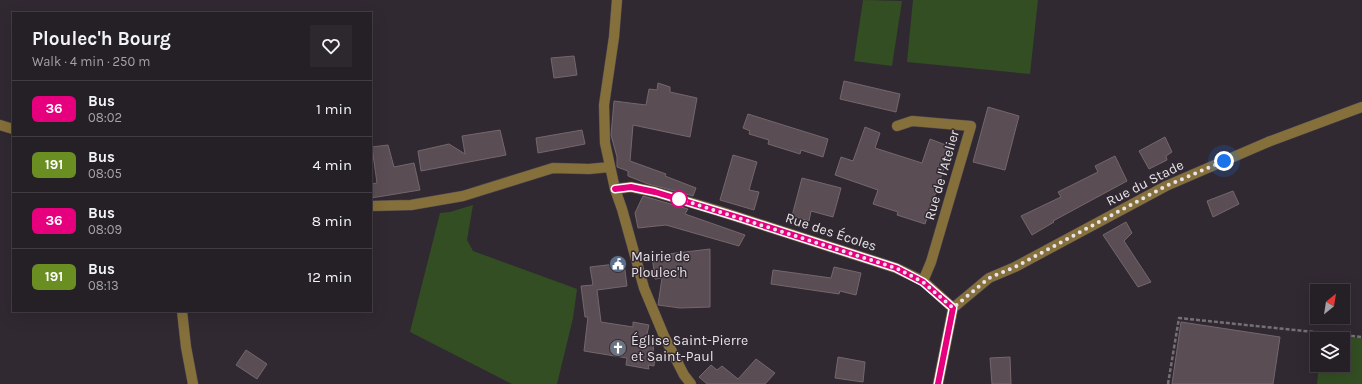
<!DOCTYPE html>
<html lang="en">
<head>
<meta charset="utf-8">
<style>
	:root { --surface:#251f26; --page:#2d272e; --text:#f1f3f6; --muted:#a3a2a7; --line:#423d43 }
	body { margin:0; font-family:Karla,sans-serif; background:var(--page); color:var(--text); height:100vh; display:flex; flex-direction:column; font-size:15px; white-space:nowrap }
	* { box-sizing:border-box; margin:0 }
	p { font-size:13px; color:var(--muted) }
	.icon { flex:none; width:22px; height:22px; fill:none; stroke:currentColor; stroke-width:2; stroke-linecap:round; stroke-linejoin:round }
	.map { position:relative; flex:1; overflow:hidden }
	.sheet { position:absolute; left:12px; top:12px; width:360px; height:300px; display:flex; flex-direction:column; background:var(--surface); border-radius:0px; box-shadow:0 4px 16px #0002,0 0 0 1px var(--line) }
	.sheet>* { flex:none }
	.badge { padding:0 8px; border-radius:6px; font-size:14px; line-height:26px }
	.needle { width:26px; rotate:30deg }
	.buttons { position:absolute; left:1310px; top:284px; display:grid; gap:8px }
	.buttons a { display:grid; place-items:center; width:40px; height:40px; border-radius:0px; background:var(--surface); box-shadow:0 4px 16px #0002,0 0 0 1px var(--line); font-size:20px }
	.you { position:absolute; width:20px; height:20px; margin:-10px; border:3px solid #fff; border-radius:50%; background:#1a73e8; box-shadow:0 0 0 6px #1a73e833 }
	.map>.badge { position:absolute; translate:-50% -50%; box-shadow:0 0 0 2px #fff }
	.round { display:grid; place-items:center; flex:none; width:42px; height:42px; border-radius:0px; background:var(--page) }
	.head { display:flex; align-items:center; justify-content:space-between; height:68px; padding:0 20px }
	h1 { font-size:19px; font-weight:700; line-height:30px }
	ul { padding:0; list-style:none }
	li { display:flex; align-items:center; gap:12px; height:56px; padding:0 20px; border-top:1px solid var(--line) }
	li div { flex:1 }
	li b { display:block; font-size:15px }
	li em { font-style:normal }
	li .badge { min-width:44px; font-weight:700; text-align:center }
	.map>svg:first-child { display:block }
	.green { fill:#334e23 }
	.building { fill:#5a4d53; stroke:#74676c }
	.lines { fill:none; stroke-linecap:round; stroke-linejoin:round }
	.minor-casing { stroke:#4e474f; stroke-width:11 }
	.path { stroke:#766f76; stroke-width:2.5; stroke-dasharray:4 2; stroke-linecap:butt }
	.minor { stroke:#856f3b; stroke-width:10 }
	.line-casing { stroke:#fff; stroke-width:9 }
	.line { stroke:#e6007e; stroke-width:6 }
	.walk { stroke:#e8e3e8; stroke-width:4; stroke-dasharray:0 7.2 }
	.stop-dot { fill:#fff; stroke:#e6007e; stroke-width:2 }
	.labels { text-anchor:middle; dominant-baseline:central; stroke-width:3; stroke-linejoin:round; paint-order:stroke }
	.street-label { font-size:14px; fill:#e8e3e8; stroke:#312932 }
	.poi-label { font-size:14px; fill:#e8e3e8; stroke:#312932; text-anchor:start }
</style>
</head>
<body>
<div class="map">
<svg width="1362" height="384" viewBox="0 0 1362 384">
	<rect width="100%" height="100%" fill="#312932"/>
	<path class="green" d="M863,0L902,1L892,66L854,61Z
		M913,0H1038L1030,74L907,62Z
		M473,205L467,240L473,251L577,289L573,318L557,384H512L410,332L440,213L450,212Z
		M1322,335L1362,338V384H1317L1319,365H1343V339H1321Z"/>
	<path class="building" d="M574,56L577,75L554,78L551,58Z
		M844,81L900,94L896,112L840,99Z
		M658,83L670,87V92L697,98L690,137L633,125L630,161L666,174L665,176L696,188L693,196L648,184L628,176V171L617,167V157L611,135L614,101L646,105L649,89L657,90Z
		M988,107L1019,116L1005,170L973,162Z
		M748,114L828,139L823,157L801,150L800,154L768,144L769,140L749,134L750,131L743,128Z
		M865,127L880,133L875,148L922,163L930,139L951,147L925,224L897,215L898,212L873,204L878,190L835,175L841,157L853,161Z
		M500,130L506,155L421,171L418,151L449,144L465,154L462,136Z
		M582,130L585,144L538,153L536,138Z
		M1165,137L1172,152L1166,156L1167,160L1149,169L1139,151Z
		M388,145L394,167L414,163L420,190L371,198V184L377,183L372,147Z
		M733,155L757,162L749,190L759,192L754,210L720,200Z
		M1115,156L1127,181L1053,221L1054,222L1032,235L1021,216L1061,197L1058,192L1098,172L1095,166Z
		M802,178L841,188L833,217L811,211L809,221L792,216Z
		M1233,191L1239,204L1213,217L1207,201Z
		M643,196L688,209L685,214L745,235L739,246L666,225L638,228L635,213Z
		M1126,222L1132,233L1124,241L1151,282L1138,287L1103,235Z
		M710,249V307L680,308L658,305L662,278L655,279L652,256Z
		M624,263L627,286L597,290L601,322L633,327V322L649,325L647,334L654,338L653,354L655,356L654,366L648,365L649,369L626,365L627,358L584,351L588,317H585L581,286L593,285L590,267Z
		M834,267L861,273L856,295L840,291L839,294L771,284L773,270L831,278Z
		M1181,322L1280,337L1273,384H1172Z
		M246,350L267,364L257,379L236,365Z
		M838,357L865,362L863,382L835,378Z
		M1010,357L1011,384H992L990,358Z
		M756,359L775,373L765,384H707L699,377L711,365L717,370L722,366L738,379Z"/>
	<g class="lines">
		<g class="minor-casing">
			<path id="minor" d="M617,0L614,37L604,105L605,143L615,189L622,209L644,288L664,336L684,375L691,384
				M0,125L13,129
				M897,126L912,121L971,126L931,262L923,281
				M615,189L631,187L655,192L719,211L896,268L923,281L953,308
				M371,206L411,205L463,196L553,168L589,169L610,167
				M953,308L989,278L1015,267L1166,186L1268,142L1362,107
				M182,311L186,347L193,384
				M938,384L953,308"/>
		</g>
		<path class="path" d="M1168,384L1179,318L1362,337"/>
		<use href="#minor" class="minor"/>
	</g>
	<g class="lines">
		<g class="line-casing">
			<path id="line" d="M615,189L631,187L655,192L734,216L896,268L923,282L953,308L938,384"/>
		</g>
		<use href="#line" class="line"/>
		<path class="walk" d="M679,199L896,268L923,282L953,308L989,278L1015,267L1166,186L1224,161"/>
	</g>
	<defs>
		<g id="civic-disc" transform="scale(0.9)"><circle r="9.5" fill="#5c6f8a" stroke="#312932"/><path d="M-.6-6.5H3V-4.5H.6V-3L4-1V1h2V6H-6V1h2V-1L-.6-3ZM-1.2 2.5V6h2.4V2.5Z" fill="#fff"/></g>
		<g id="church-disc" transform="scale(0.9)"><circle r="9.5" fill="#6b7280" stroke="#312932"/><path d="M-1.2-6h2.4v3.5h3.3v2.4h-3.3V6h-2.4V-.1h-3.3v-2.4h3.3Z" fill="#fff"/></g>
	</defs>
	<g fill-rule="evenodd">
		<use href="#civic-disc" x="618" y="264"/>
		<use href="#church-disc" x="618" y="348"/>
	</g>
	<circle class="stop-dot" cx="679" cy="199" r="8"/>
	<g class="labels">
		<g class="street-label">
			<text transform="translate(942 175) rotate(-74)">Rue de l'Atelier</text>
			<text transform="translate(1145 183) rotate(-27)">Rue du Stade</text>
			<text transform="translate(831 232) rotate(18)">Rue des Écoles</text>
		</g>
		<g class="poi-label">
			<text x="631" y="256">Mairie de<tspan x="631" dy="16">Ploulec'h</tspan></text>
			<text x="631" y="340">Église Saint-Pierre<tspan x="631" dy="16">et Saint-Paul</tspan></text>
		</g>
	</g>
</svg>
<div class="buttons">
<a><svg class="needle" viewBox="-14 -14 28 28"><path d="M0-13l5 13h-10z" fill="#e53935"/><path d="M0 13l5-13h-10z" fill="#a3a2a7"/></svg></a>
<a><svg class="icon" aria-label="layers" viewBox="0 0 24 24"><path d="M12 4l9 5-9 5-9-5zM3 14l9 5 9-5"/></svg></a>
</div>
<div class="you" style="left:1224px;top:161px"></div>
<section class="sheet">
<div class="head"><div><h1>Ploulec'h Bourg</h1><p>Walk · 4 min · 250 m</p></div><a class="round"><svg class="icon" aria-label="heart" viewBox="0 0 24 24"><path d="M12 20l-8-8c-3-5 5-10 8-4 3-6 11-1 8 4z"/></svg></a></div>
<ul>
<li><span class="badge" style="background:#e6007e;color:#fff">36</span><div><b>Bus</b><p>08:02</p></div><em>1 min</em></li>
<li><span class="badge" style="background:#6b8e23;color:#fff">191</span><div><b>Bus</b><p>08:05</p></div><em>4 min</em></li>
<li><span class="badge" style="background:#e6007e;color:#fff">36</span><div><b>Bus</b><p>08:09</p></div><em>8 min</em></li>
<li><span class="badge" style="background:#6b8e23;color:#fff">191</span><div><b>Bus</b><p>08:13</p></div><em>12 min</em></li>
</ul>
</section>
</div>
</body>
</html>
